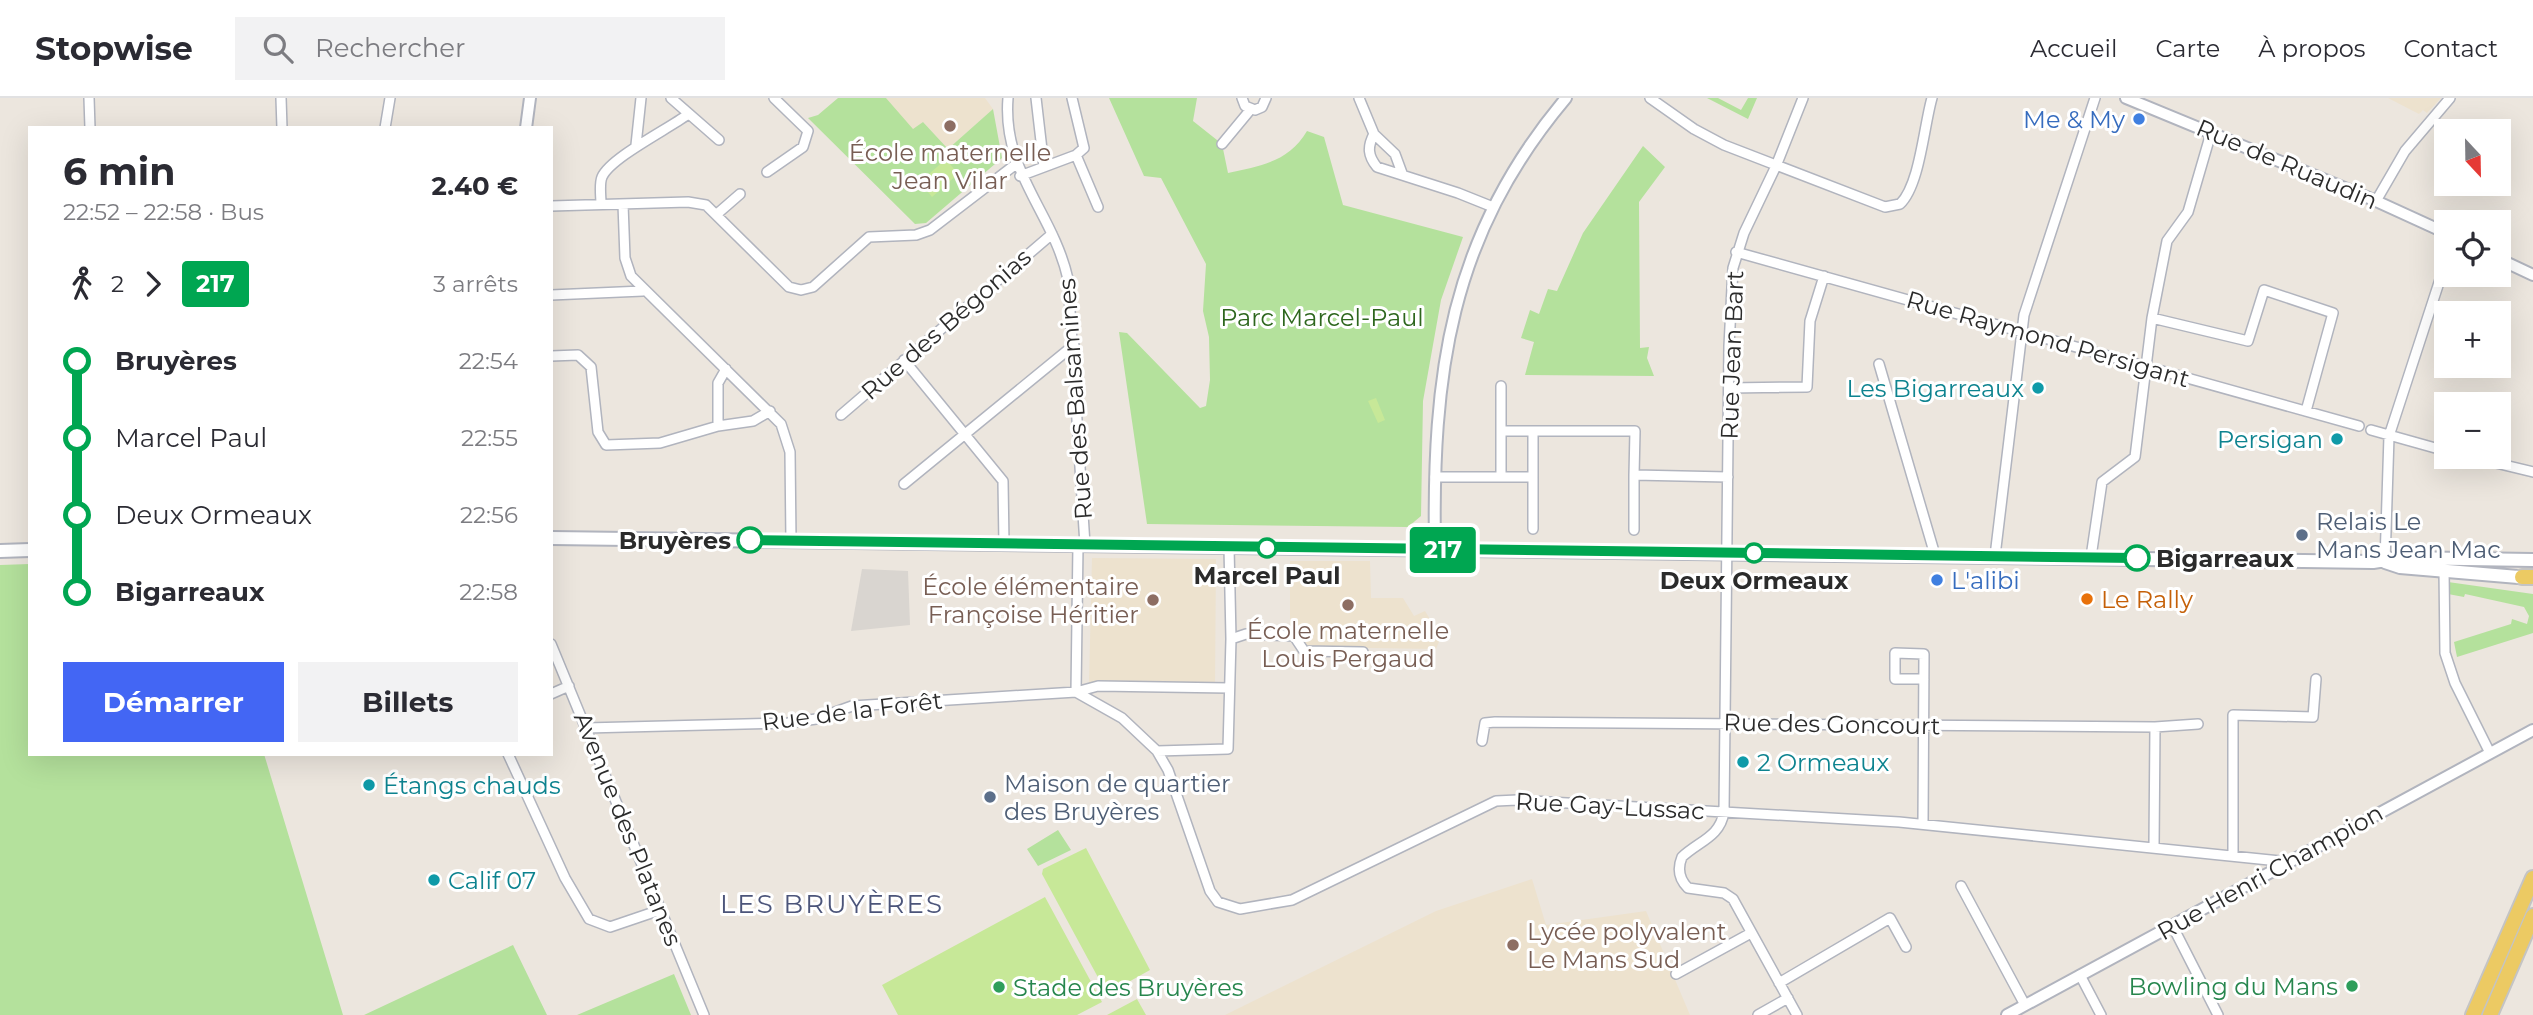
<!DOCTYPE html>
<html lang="fr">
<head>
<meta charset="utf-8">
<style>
	:root { --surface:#fff; --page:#f2f2f3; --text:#2b2b33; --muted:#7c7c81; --line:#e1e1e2; --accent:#4366f4 }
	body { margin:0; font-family:Montserrat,sans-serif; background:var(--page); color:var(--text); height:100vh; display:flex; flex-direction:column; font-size:26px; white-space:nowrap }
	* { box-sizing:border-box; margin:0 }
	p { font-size:23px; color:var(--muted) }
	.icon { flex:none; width:38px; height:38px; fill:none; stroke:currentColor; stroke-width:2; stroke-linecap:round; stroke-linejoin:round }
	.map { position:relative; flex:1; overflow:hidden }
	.details { position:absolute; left:28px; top:28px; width:525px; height:630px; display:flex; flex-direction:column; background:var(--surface); border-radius:0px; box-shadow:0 7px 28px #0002 }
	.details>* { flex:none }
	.badge { padding:0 14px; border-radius:5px; font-size:24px; line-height:46px }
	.needle { width:46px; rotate:158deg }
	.tools { position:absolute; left:2434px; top:21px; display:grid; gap:14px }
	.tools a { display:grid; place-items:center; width:77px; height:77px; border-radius:0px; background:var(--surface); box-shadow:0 7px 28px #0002; font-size:35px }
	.map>.badge { position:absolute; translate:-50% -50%; box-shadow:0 0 0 4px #fff }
	.legs { display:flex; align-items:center; gap:10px; height:77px; padding:0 35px; font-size:23px }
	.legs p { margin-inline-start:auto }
	.summary { display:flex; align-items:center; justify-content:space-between; height:119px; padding:0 35px }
	h1 { font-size:38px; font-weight:700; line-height:52px }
	.cta { display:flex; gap:14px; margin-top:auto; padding:14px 35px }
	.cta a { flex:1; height:80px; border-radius:0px; background:var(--accent); color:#fff; font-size:28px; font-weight:700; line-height:80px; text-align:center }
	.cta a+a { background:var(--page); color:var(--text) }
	ul { padding:0 35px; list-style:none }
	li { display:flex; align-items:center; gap:24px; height:77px; font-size:26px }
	li i { display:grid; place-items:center; width:10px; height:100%; margin:0 9px; background:currentColor }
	li i::after { content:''; width:18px; height:18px; margin:-9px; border:5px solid; border-radius:50%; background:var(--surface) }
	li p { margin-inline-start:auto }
	li:first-child i { background:linear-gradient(#0000 50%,currentColor 0) }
	li:last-child i { background:linear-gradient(currentColor 50%,#0000 0) }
	header { display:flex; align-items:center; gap:42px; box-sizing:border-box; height:98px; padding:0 35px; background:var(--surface); border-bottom:2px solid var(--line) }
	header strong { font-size:33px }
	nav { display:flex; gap:38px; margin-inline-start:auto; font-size:24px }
	.search { width:490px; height:63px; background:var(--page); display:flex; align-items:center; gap:18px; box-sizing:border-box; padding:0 24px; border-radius:0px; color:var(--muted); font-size:26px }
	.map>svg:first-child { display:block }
	.education { fill:#ede2ce }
	.green { fill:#b4e19c }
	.pitch { fill:#c7e898 }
	.plaza { fill:#d9d5d0 }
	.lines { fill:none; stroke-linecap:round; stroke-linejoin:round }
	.minor-casing { stroke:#b1b4be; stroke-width:12 }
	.tertiary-casing { stroke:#b1b4be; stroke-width:14 }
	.secondary-casing { stroke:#b1b4be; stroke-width:16 }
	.primary-casing { stroke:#c4c4c4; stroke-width:18 }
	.minor { stroke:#fff; stroke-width:9 }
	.tertiary { stroke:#fff; stroke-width:10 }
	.secondary { stroke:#fff; stroke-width:12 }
	.primary { stroke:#ecca63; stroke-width:14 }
	.line-1-casing { stroke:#fff; stroke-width:16 }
	.line-1 { stroke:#00a651; stroke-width:10 }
	.shop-dot { fill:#3f7fe0; stroke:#fff; stroke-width:2.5 }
	.education-dot { fill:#8d6e63; stroke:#fff; stroke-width:2.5 }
	.culture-dot { fill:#0f9aa8; stroke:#fff; stroke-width:2.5 }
	.service-dot { fill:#5c6f8a; stroke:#fff; stroke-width:2.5 }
	.stop-1-dot { fill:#fff; stroke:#00a651; stroke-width:3.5 }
	.food-dot { fill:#e8710a; stroke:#fff; stroke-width:2.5 }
	.leisure-dot { fill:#2e9e5b; stroke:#fff; stroke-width:2.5 }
	.labels { text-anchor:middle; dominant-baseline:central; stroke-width:6; stroke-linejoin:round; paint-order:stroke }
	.shop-label { font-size:24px; fill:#366cbe; stroke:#fff; text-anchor:end }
	.education-label { font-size:24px; fill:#785e54; stroke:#fff }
	.street-label { font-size:24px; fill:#2b2b2b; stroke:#fff }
	.park-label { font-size:24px; fill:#2d661d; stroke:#fff }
	.culture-label { font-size:24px; fill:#0d838f; stroke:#fff; text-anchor:start }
	.service-label { font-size:24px; fill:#4e5e75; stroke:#fff; text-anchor:start }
	.stop-label { font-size:24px; font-weight:bold; fill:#2b2b2b; stroke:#fff }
	.food-label { font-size:24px; fill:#c56008; stroke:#fff; text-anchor:start }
	.leisure-label { font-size:24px; fill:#27864d; stroke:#fff; text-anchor:end }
	.neighbourhood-label { font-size:26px; letter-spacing:2px; fill:#4c557a; stroke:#fff }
</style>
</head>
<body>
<header>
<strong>Stopwise</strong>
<div class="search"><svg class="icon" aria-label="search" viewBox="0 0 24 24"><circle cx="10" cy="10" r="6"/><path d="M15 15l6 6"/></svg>Rechercher</div>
<nav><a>Accueil</a><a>Carte</a><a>À propos</a><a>Contact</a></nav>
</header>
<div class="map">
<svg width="2533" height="917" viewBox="0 0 2533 917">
	<rect width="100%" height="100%" fill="#ece6de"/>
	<path class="education" d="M886,0H985L993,11L948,51L923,24L913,32Z
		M2388,0H2441L2427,15L2423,12L2419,16Z
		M1092,460L1216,461L1215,588L1089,586Z
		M1290,463H1370L1371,500H1403L1414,518L1425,513L1441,539L1436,551L1306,549L1301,544V533H1290Z
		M1532,781L1546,827L1646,813L1690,917H1225L1436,813Z"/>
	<path class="green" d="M838,0H886L913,31L923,24L948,51L993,11L1002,60L926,125L915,126L808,20L818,17Z
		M1109,0H1197L1193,23L1222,46L1228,75C1260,68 1289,64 1307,33L1324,39L1343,107L1463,139L1441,202L1423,303L1421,418L1408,429L1147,426L1119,234L1127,235L1200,310L1206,308L1210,282L1209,239L1203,213L1206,166L1161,80L1144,78Z
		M1707,0H1718L1741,12L1748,0H1757L1748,21Z
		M1643,48L1665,69L1639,104L1640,250L1649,249L1647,260L1654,278L1525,277L1534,244L1521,240L1530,212L1539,216L1548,191L1557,193L1583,135Z
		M30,466V656H264L343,917H0V467Z
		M2448,484L2533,496V535L2457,559L2454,544L2511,526L2512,521L2527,526L2529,518L2524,509L2465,496L2464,499L2448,496Z
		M1058,732L1071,752L1038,768L1027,751Z
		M513,847L547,917H363H364Z
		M674,876L691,917H577Z"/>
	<path class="pitch" d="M946,61L958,76L932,99L920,84Z
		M1376,300L1385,322L1378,325L1368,303Z
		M1086,750L1150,872L1107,896L1042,776L1043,771Z
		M1045,799L1102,904L1077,917H898L882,887Z
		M1137,901L1146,917H1107Z"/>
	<path class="plaza" d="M862,471L908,473L910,527L851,533Z"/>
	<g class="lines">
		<g class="minor-casing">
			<path id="minor" d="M89,0L90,30
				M281,0L282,30
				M671,0L719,42
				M1008,0C1002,74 1053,114 1068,181L1085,447
				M1036,0L1044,69
				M1072,0L1084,50L1076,57L1098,109
				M1242,0L1245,8L1255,12L1262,9L1266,0
				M1359,0L1374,36L1395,56L1402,75
				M1650,0L1694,31L1724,47L1885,109L1900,106C1920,87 1924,27 1932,0
				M385,30L390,0
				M1374,36C1367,49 1368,58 1377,69L1458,95L1493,109
				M1222,46L1251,11
				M636,47L641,0
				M767,74L803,49L808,33L774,0
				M1020,78L1076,57
				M2376,103L2405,53L2450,0
				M601,106C601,98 599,86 602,79C610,60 668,31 687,17
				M623,106L625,160L631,178L781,326L790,354L791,443
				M551,108L688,104L706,107L789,189L801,192L813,189L869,139L916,137L930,132L1016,66
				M717,116L740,96
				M1736,154L2359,328
				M551,197L643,193
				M2152,220L2248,243L2264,192L2333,215L2306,313
				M551,258L578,257L591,269L598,334L606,347L660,345L718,328L753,323L770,313
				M904,262L1003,383L1004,446
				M1879,266L1935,457
				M1501,288V333
				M1729,290L1807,289L1810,223L1824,178
				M841,317L1052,136
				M718,328V285L726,271
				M2371,332L2446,353
				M2471,359L2533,374
				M1435,379H1501V333H1635L1634,377L1728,379
				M1501,379H1533
				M904,386L1074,247
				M1533,431V333
				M1634,432V377
				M1229,449L1231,541
				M1995,458L2024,217L2095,0
				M2091,459L2102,384L2135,359L2152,220L2167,143L2188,114L2211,35
				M2385,464L2389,338L2446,163
				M2444,472L2445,555L2455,585L2490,655
				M551,546L704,917
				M1076,594L1122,620L1157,653L1168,672L1210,793L1218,804L1240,811L1292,802L1496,703L1517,702L1899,724L2289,764
				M1076,594L1078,447
				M551,596L569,588
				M586,630L788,625L816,621L852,608L1076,594L1098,588L1229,590
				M1482,643L1485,625L1495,624L2155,629L2198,626
				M1157,653L1228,651L1231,541L1246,536L1294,538L1304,553L1363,554
				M508,656L565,780L589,821L610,829L660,812
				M1923,726L1924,556L1895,555V581H1924
				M2154,749L2155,629
				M2233,756V617L2313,619L2316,581
				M1961,788L2025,907
				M2172,827L2218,917
				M1676,876L1751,835
				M2080,877L2101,917
				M1779,885L1890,820L1906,849
				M1758,917L1788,900
				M1797,917L1733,801L1724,795L1688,790C1679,781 1677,771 1682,759C1699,743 1720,739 1724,714L1729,248L1733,170L1744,135L1776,68L1803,0"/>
		</g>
		<g class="tertiary-casing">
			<path id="tertiary" d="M2126,0L2376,103L2446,135
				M526,30L530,0
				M2499,161L2533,177
				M1435,452C1432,277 1449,139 1566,0
				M2007,917L2533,632"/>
		</g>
		<g class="secondary-casing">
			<path id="secondary" d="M551,440L2373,464L2398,460L2533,462
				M0,453L30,452
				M2385,464L2400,469L2530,480"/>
		</g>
		<g class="primary-casing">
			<path id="primary" d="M2522,479H2533
				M2473,917L2533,780
				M2490,917L2533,818"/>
		</g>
		<use href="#minor" class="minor"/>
		<use href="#tertiary" class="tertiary"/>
		<use href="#secondary" class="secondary"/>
		<use href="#primary" class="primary"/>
	</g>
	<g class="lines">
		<g class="line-1-casing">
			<path id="line-1" d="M750,442L2137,460"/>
		</g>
		<use href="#line-1" class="line-1"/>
	</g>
	<g class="shop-dot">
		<circle cx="2139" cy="21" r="7"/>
		<circle cx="1937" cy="482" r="7"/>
	</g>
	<g class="education-dot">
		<circle cx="950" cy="28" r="7"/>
		<circle cx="1153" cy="502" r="7"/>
		<circle cx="1348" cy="507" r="7"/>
		<circle cx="1513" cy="847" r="7"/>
	</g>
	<g class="culture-dot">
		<circle cx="2038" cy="290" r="7"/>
		<circle cx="2337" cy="341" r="7"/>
		<circle cx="1743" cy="664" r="7"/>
		<circle cx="369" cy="687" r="7"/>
		<circle cx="434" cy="782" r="7"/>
	</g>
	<g class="service-dot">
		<circle cx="2302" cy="437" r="7"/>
		<circle cx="990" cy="699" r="7"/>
	</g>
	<g class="stop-1-dot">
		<circle cx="750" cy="442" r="12"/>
		<circle cx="1267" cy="450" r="9"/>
		<circle cx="1754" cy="455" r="9"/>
		<circle cx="2137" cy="460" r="12"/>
	</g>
	<circle class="food-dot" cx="2087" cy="501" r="7"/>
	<g class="leisure-dot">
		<circle cx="2352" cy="888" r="7"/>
		<circle cx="999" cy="889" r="7"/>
	</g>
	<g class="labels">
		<g class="shop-label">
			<text x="2125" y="21">Me &amp; My</text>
			<text x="1951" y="482" text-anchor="start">L'alibi</text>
		</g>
		<g class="education-label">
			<text x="950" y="54">École maternelle<tspan x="950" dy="28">Jean Vilar</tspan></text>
			<text x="1139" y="488" text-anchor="end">École élémentaire<tspan x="1139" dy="28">Françoise Héritier</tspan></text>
			<text x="1348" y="532">École maternelle<tspan x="1348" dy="28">Louis Pergaud</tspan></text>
			<text x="1527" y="833" text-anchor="start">Lycée polyvalent<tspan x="1527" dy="28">Le Mans Sud</tspan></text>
		</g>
		<g class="street-label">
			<text transform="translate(2287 66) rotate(23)">Rue de Ruaudin</text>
			<text transform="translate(946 226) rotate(-41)">Rue des Bégonias</text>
			<text transform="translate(2048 241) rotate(16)">Rue Raymond Persigant</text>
			<text transform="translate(1732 257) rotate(-88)">Rue Jean Bart</text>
			<text transform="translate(1075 301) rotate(-94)">Rue des Balsamines</text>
			<text transform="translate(852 613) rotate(-7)">Rue de la Forêt</text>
			<text transform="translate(1832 626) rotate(1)">Rue des Goncourt</text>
			<text transform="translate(1610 708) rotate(3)">Rue Gay-Lussac</text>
			<text transform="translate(628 731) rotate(68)">Avenue des Platanes</text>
			<text transform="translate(2270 774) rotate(-29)">Rue Henri Champion</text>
		</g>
		<g class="park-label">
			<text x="1322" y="219">Parc Marcel-Paul</text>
		</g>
		<g class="culture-label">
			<text x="2024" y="290" text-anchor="end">Les Bigarreaux</text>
			<text x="2323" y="341" text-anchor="end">Persigan</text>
			<text x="1757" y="664">2 Ormeaux</text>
			<text x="383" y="687">Étangs chauds</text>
			<text x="448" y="782">Calif 07</text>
		</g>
		<g class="service-label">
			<text x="2316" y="423">Relais Le<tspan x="2316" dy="28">Mans Jean Mac</tspan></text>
			<text x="1004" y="685">Maison de quartier<tspan x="1004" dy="28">des Bruyères</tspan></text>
		</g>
		<g class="stop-label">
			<text x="731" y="442" text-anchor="end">Bruyères</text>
			<text x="2156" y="460" text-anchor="start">Bigarreaux</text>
			<text x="1267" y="477">Marcel Paul</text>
			<text x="1754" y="482">Deux Ormeaux</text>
		</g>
		<g class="food-label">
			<text x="2101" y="501">Le Rally</text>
		</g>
		<g class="leisure-label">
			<text x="2338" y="888">Bowling du Mans</text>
			<text x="1013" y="889" text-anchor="start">Stade des Bruyères</text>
		</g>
		<g class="neighbourhood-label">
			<text x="832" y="806">LES BRUYÈRES</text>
		</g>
	</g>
</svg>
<div class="tools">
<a><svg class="needle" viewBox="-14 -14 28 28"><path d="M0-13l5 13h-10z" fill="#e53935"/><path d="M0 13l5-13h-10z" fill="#7c7c81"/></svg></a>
<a><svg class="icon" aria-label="locate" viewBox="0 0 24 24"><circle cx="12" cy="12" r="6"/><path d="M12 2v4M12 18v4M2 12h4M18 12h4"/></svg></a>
<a>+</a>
<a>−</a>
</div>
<b class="badge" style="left:1443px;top:452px;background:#00a651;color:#fff">217</b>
<section class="details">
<div class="summary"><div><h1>6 min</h1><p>22:52 – 22:58 · Bus</p></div><b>2.40 €</b></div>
<div class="legs"><svg class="icon" aria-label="walk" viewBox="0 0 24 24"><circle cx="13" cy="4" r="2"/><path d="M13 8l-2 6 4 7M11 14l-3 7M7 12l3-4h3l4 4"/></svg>2<svg class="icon" aria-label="forward" viewBox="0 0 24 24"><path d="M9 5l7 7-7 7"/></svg><b class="badge" style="background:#00a651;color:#fff">217</b><p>3 arrêts</p></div>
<ul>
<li><i style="color:#00a651"></i><b>Bruyères</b><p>22:54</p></li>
<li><i style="color:#00a651"></i><span>Marcel Paul</span><p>22:55</p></li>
<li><i style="color:#00a651"></i><span>Deux Ormeaux</span><p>22:56</p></li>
<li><i style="color:#00a651"></i><b>Bigarreaux</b><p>22:58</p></li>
</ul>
<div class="cta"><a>Démarrer</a><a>Billets</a></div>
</section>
</div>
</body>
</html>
